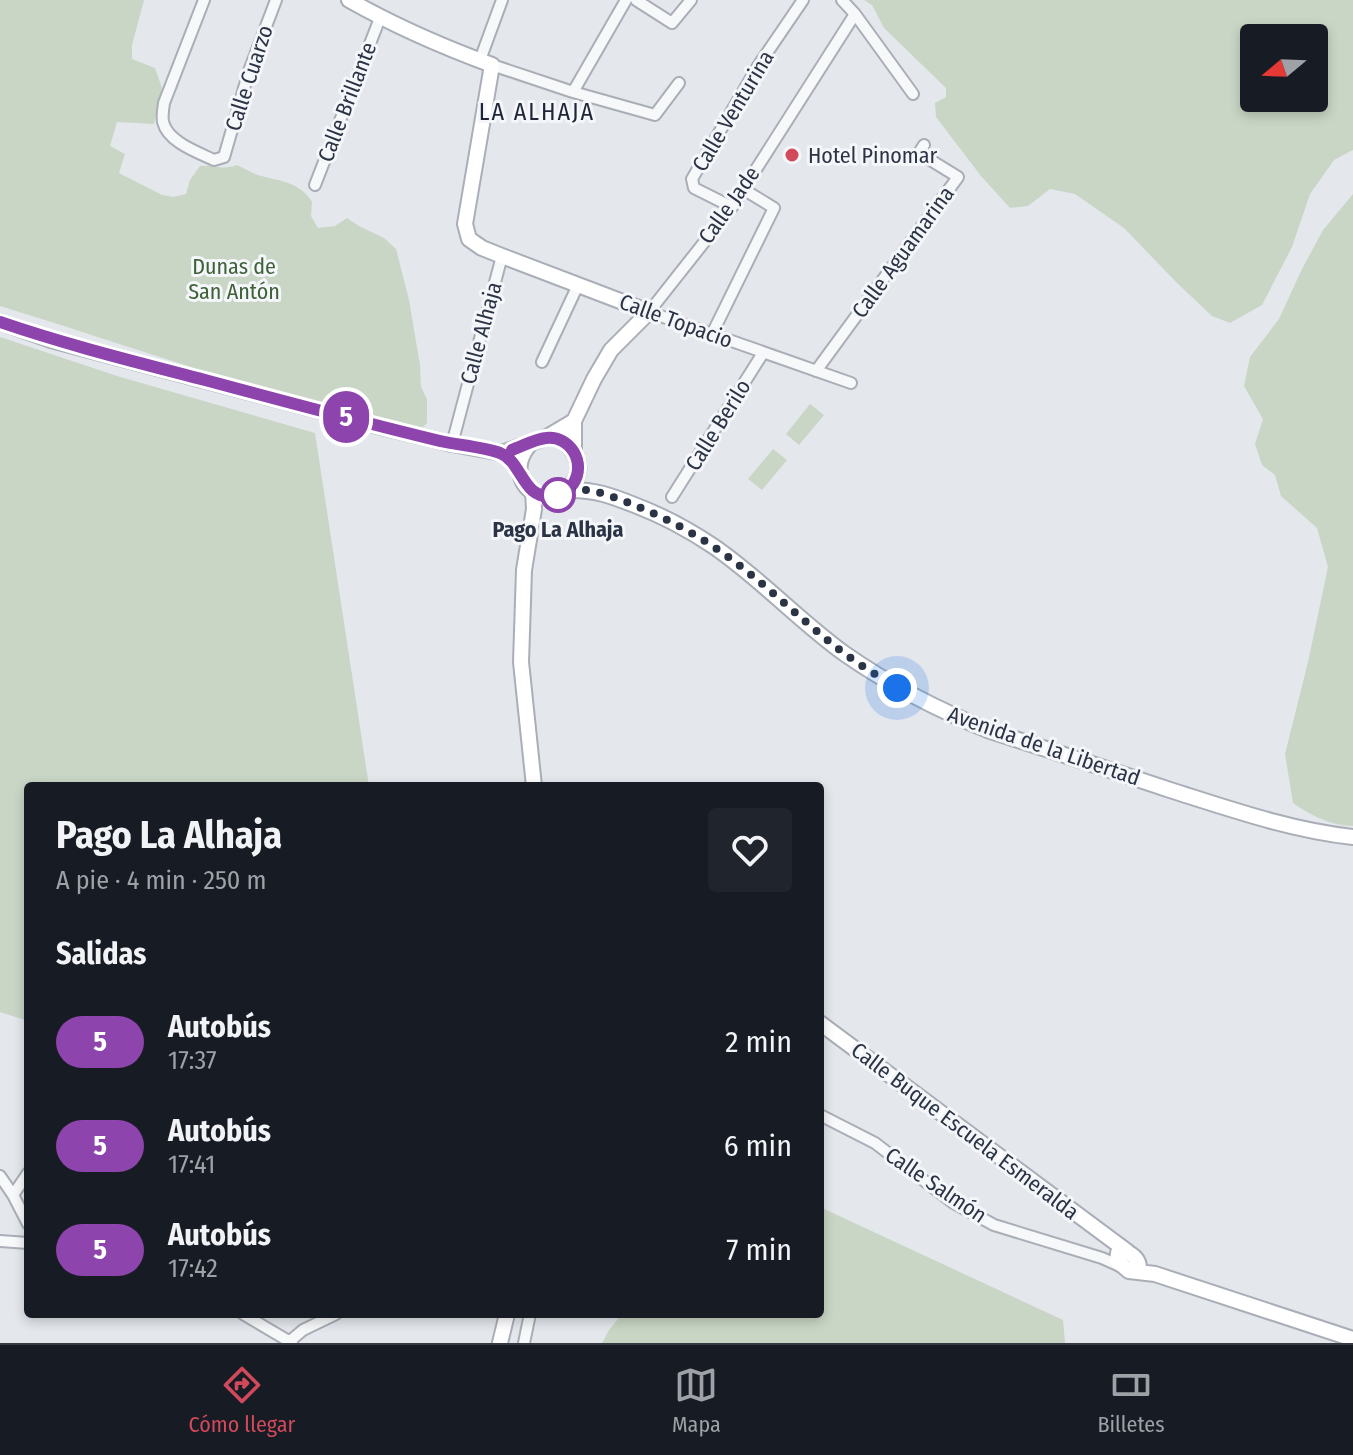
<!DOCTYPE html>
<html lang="es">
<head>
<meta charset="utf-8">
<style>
	:root { --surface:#171b24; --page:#20242c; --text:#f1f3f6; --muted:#9ea1a6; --line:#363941; --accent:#d1495b }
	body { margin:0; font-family:"Fira Sans Condensed",sans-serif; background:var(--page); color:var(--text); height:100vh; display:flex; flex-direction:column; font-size:30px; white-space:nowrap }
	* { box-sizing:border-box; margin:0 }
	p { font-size:26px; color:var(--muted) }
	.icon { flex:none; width:44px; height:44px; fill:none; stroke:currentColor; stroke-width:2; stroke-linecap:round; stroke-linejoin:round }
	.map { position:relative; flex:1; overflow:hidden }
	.details { position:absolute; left:24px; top:782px; width:800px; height:536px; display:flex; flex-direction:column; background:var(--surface); border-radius:8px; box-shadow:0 4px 12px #0003 }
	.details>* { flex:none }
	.badge { padding:0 16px; border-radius:26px; font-size:28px; line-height:52px }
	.needle { width:52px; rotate:251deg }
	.buttons { position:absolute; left:1240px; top:24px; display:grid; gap:16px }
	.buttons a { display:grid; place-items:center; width:88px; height:88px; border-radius:8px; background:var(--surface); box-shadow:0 4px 12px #0003; font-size:40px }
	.you { position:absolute; width:40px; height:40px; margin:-20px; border:6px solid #fff; border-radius:50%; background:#1a73e8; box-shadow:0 0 0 12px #1a73e833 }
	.map>.badge { position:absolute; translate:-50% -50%; box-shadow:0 0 0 4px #fff }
	h2 { padding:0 32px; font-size:30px; line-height:72px }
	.round { display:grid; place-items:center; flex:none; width:84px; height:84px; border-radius:8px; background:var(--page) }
	.overview { display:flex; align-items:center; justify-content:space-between; height:136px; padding:0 32px }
	h1 { font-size:38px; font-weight:700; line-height:60px }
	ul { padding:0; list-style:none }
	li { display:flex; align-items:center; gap:24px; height:104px; padding:0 32px }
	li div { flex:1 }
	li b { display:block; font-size:30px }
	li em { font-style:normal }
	li .badge { min-width:88px; font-weight:700; text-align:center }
	.dock { display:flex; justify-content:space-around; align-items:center; height:112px; border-top:2px solid var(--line); background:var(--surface); font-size:22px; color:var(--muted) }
	.dock a { display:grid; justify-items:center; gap:4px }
	.dock .on { color:var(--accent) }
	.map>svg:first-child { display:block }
	.green { fill:#c9d6c5; fill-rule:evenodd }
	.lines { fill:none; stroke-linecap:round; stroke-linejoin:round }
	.street-casing { stroke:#a9aeb7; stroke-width:14 }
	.secondary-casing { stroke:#a9aeb7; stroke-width:18 }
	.street { stroke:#f7f8fa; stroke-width:10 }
	.secondary { stroke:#fff; stroke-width:14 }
	.line-casing { stroke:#fff; stroke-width:18 }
	.line { stroke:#8e44ad; stroke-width:12 }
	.walk { stroke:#2b3445; stroke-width:8; stroke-dasharray:0 14.4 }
	.poi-dot { fill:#d1495b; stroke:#f4f6f9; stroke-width:3 }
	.stop-dot { fill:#fff; stroke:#8e44ad; stroke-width:4 }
	.labels { text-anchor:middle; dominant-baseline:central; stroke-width:6; stroke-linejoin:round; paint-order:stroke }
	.street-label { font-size:22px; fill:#2b3445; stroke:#f4f6f9 }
	.poi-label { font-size:22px; fill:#2b3445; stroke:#f4f6f9; text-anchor:start }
	.park-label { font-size:22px; fill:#3f6138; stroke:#f4f6f9 }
	.stop-label { font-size:22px; font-weight:bold; fill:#2b3445; stroke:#f4f6f9 }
	.neighbourhood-label { font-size:24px; letter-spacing:2px; fill:#1d2536; stroke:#f4f6f9 }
</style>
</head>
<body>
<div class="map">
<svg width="1353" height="1343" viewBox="0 0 1353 1343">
	<rect width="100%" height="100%" fill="#e4e7ec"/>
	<path class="green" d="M0,0H144L132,45V59L155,68L162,88L154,124L117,122L110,146L125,154L119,173L162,195L173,197L186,194L190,180L200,166C216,164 220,171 237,165C243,168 249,171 255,174C278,182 297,179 312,202L311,216L318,228L335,226L347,218L359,226L384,238L396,249L409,300L420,365L421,387L427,399V423L421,429C385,423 350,413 314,403C208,375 105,338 0,306Z
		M864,0H1353V150L1334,160L1310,194L1292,247L1262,305L1230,323L1212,316L1178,284L1124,228L1075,194L1050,189L1028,206L1010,208L981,176L936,117L935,103L946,97V88L884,28L872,5ZM1314,38V98H1254V38Z
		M1353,194V826C1330,826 1311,815 1293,803L1285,754L1308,662L1328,567L1317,528L1281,496L1275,475L1262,465L1255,444L1263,419L1244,386L1250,357L1279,319L1301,271L1323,230Z
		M0,337L117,376L315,433L369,786H28V1021L0,1012Z
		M810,404L824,415L799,445L786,434Z
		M773,449L787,460L762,490L748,479Z
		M820,1207L1063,1320L1065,1343H602L609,1330L622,1314H820Z"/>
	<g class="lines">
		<g class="street-casing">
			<path id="street" d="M204,0L164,103C163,109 162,116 163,122C168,142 197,152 214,160L224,157L249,71L276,0
				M636,0L672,23L691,0
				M842,0L855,14L913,94
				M480,60L502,0
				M492,65L573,92L655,115L679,83
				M573,92L626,0
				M315,185L380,18
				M732,207L694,188L692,179L758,66L803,0
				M712,334L774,208L743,189
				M542,362L578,285
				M816,371L958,177L919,153L924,145
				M851,383L649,312L732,207L855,14
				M452,444L502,256
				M672,497L763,353
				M820,1115L875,1143L952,1202L994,1225L1102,1258L1122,1267
				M0,1176L13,1195L28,1224
				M13,1195L28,1173
				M0,1241L28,1243
				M243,1314L292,1343
				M290,1341L303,1330L336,1314
				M524,1343L530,1314"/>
		</g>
		<g class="secondary-casing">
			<path id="secondary" d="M349,0C395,26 443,47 492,65L465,224L469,239L482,248L502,256L649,312L611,350L594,379L574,421V451
				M0,322L51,340L382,427L452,444L502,453L547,437L574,421
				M530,444C523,452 518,462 520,473C531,520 605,486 568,445
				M567,490C594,489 612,496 637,506C663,516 689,530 713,546C760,578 799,621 845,654C891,686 938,710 990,731C1050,750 1110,770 1170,790C1230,809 1290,830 1353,837
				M533,491L534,509L524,570L521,662L534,786
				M820,1023L1128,1252
				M1134,1271L1139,1268C1139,1258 1132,1254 1124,1251L1118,1253L1117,1261L1129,1271L1155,1274L1353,1339
				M500,1343L507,1314"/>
		</g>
		<use href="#street" class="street"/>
		<use href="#secondary" class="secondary"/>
	</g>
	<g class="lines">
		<g class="line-casing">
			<path id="line" d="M0,322C67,345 136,362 205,380C283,401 361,422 440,441C458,445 483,447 500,453C523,462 522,500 553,496C561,495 569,490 573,484C587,463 570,435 546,438C535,439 523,446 512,450"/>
		</g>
		<use href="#line" class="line"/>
		<path class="walk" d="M558,495C581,483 606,494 629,503C657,514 685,528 711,545C757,575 796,616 840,650C858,664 878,676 897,688"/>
	</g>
	<circle class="poi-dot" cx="792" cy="155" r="8"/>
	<circle class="stop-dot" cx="558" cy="495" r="16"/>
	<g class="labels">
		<g class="street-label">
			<text transform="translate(249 78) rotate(-72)">Calle Cuarzo</text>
			<text transform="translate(347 102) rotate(-69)">Calle Brillante</text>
			<text transform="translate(733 111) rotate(-59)">Calle Venturina</text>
			<text transform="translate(729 205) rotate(-55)">Calle Jade</text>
			<text transform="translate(903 252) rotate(-54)">Calle Aguamarina</text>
			<text transform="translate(676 321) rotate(20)">Calle Topacio</text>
			<text transform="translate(481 333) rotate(-75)">Calle Alhaja</text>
			<text transform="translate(718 425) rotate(-58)">Calle Berilo</text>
			<text transform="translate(1044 746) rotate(19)">Avenida de la Libertad</text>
			<text transform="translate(965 1131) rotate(37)">Calle Buque Escuela Esmeralda</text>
			<text transform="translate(936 1185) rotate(34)">Calle Salmón</text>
		</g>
		<g class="poi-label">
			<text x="808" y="155">Hotel Pinomar</text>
		</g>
		<g class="park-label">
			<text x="234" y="266">Dunas de<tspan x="234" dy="25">San Antón</tspan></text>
		</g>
		<g class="stop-label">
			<text x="558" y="529">Pago La Alhaja</text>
		</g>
		<g class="neighbourhood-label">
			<text x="537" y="112">LA ALHAJA</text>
		</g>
	</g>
</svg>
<div class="buttons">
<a><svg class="needle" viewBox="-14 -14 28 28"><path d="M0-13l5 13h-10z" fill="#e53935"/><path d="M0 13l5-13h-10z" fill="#9ea1a6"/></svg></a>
</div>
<div class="you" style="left:897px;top:688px"></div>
<b class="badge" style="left:346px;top:417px;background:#8e44ad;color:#fff">5</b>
<section class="details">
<div class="overview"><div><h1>Pago La Alhaja</h1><p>A pie · 4 min · 250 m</p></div><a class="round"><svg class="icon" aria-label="heart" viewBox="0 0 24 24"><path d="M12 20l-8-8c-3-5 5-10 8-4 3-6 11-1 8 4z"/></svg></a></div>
<h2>Salidas</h2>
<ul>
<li><span class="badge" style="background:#8e44ad;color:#fff">5</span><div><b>Autobús</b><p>17:37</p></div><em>2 min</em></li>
<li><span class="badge" style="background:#8e44ad;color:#fff">5</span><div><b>Autobús</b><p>17:41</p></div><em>6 min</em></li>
<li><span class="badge" style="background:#8e44ad;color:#fff">5</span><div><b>Autobús</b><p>17:42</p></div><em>7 min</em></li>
</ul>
</section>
</div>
<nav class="dock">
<a class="on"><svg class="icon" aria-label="directions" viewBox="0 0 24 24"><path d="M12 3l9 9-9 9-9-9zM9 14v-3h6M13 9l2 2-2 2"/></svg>Cómo llegar</a>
<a><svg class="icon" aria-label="map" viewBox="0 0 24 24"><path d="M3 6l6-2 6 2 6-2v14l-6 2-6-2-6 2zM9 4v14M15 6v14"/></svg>Mapa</a>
<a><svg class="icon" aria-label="tickets" viewBox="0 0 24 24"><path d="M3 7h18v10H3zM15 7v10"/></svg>Billetes</a>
</nav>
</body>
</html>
